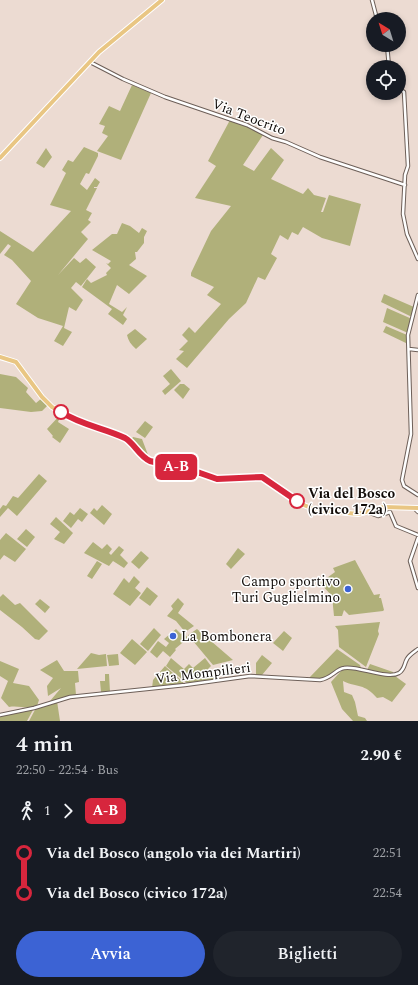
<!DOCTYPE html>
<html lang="it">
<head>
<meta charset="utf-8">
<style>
	:root { --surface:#171b24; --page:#20242c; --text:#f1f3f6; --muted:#9ea1a6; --accent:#3c63d4 }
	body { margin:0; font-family:Spectral,serif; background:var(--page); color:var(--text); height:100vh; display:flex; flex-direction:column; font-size:15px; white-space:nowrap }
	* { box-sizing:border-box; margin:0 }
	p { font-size:13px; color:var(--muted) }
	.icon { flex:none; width:22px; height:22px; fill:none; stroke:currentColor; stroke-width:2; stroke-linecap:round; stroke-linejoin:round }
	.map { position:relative; height:721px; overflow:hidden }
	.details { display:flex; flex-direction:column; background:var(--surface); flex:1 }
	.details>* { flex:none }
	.badge { padding:0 8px; border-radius:6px; font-size:14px; line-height:26px }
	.needle { width:26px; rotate:322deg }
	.buttons { position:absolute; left:366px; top:12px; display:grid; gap:8px }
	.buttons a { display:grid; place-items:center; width:40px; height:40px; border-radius:50%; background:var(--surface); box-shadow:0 2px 6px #0003; font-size:20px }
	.map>.badge { position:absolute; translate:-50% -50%; box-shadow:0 0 0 2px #fff }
	.legs { display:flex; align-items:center; gap:6px; height:44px; padding:0 16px; font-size:13px }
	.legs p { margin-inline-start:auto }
	.overview { display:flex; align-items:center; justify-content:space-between; height:68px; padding:0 16px }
	h1 { font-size:22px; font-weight:600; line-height:30px }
	.button { display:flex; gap:8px; margin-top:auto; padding:8px 16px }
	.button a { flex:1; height:46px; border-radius:24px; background:var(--accent); color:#fff; font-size:16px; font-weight:600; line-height:46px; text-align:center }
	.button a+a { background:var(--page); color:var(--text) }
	ul { padding:0 16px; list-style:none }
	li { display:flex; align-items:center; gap:14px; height:40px; font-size:15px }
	li i { display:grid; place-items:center; width:6px; height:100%; margin:0 5px; background:currentColor }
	li i::after { content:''; width:10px; height:10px; margin:-5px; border:3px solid; border-radius:50%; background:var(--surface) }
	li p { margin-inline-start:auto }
	li:first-child i { background:linear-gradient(#0000 50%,currentColor 0) }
	li:last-child i { background:linear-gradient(currentColor 50%,#0000 0) }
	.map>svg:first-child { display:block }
	.green { fill:#b0b07a }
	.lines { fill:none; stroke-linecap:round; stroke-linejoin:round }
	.minor-casing { stroke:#6d5f58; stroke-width:4.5 }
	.major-casing { stroke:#fff; stroke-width:6 }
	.minor { stroke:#fff; stroke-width:2.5 }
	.major { stroke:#e9c683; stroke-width:4 }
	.line-1-casing { stroke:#fff; stroke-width:9 }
	.line-1 { stroke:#d7263d; stroke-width:6 }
	.stop-1-dot { fill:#fff; stroke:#d7263d; stroke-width:2 }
	.poi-dot { fill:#3c63d4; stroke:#fff; stroke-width:1.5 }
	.labels { text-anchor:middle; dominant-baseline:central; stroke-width:3; stroke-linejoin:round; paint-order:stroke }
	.street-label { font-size:14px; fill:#110c09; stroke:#fff }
	.stop-label { font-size:14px; font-weight:bold; fill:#110c09; stroke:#fff; text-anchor:start }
	.poi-label { font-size:14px; fill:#110c09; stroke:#fff; text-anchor:end }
</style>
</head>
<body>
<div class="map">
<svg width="418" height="721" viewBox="0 0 418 721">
	<rect width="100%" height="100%" fill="#ecdbd2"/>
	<path class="green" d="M132,85L151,93L121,160L97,151L108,136L102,133L105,126L99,124L109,106L120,111Z
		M230,120L247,126L263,135L243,165L254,171L271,148L284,160L271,179L303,194L308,188L314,195L326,198L321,212H323L329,195L361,204L350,246L322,238L303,227L298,235L292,232L288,240L280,235L271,254L277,258L265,280L258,277L246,303L229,319L187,368L176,359L184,351L179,350L188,341L182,335L189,327L195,333L221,304L207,295L214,287L191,276V273L211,231L231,206L195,198L216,166L208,161Z
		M84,147L98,153V156L89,174L86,173L80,184L87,190L95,178L100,182L97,187H94V188H97L86,210L92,213L88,220L91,222L81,232L88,239L58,275L74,258L80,263L86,258L96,267L81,286L76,282L71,288L83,300L76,311L69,307L64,328L72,332L63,346L54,341L63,326L38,318L16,304L31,281L12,260L4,255L11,246L8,244L0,254V231L33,252L71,211L50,205L66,173L62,170L68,160L73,162Z
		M46,148L52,157L44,168L36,163Z
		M122,223L130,226L139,233L142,228L147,231L144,237V243L137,252H135L136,259L129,265L147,276L129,294L117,285L109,304L122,312L127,307L123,315L127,319L123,325L108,314L112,309L82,287L87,279L91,283L107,275L106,273L111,268L106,263L108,264L111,261L92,250L112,234H117Z
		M384,294L414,307L412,317L381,302Z
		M387,308L412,319L408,333L383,322Z
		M386,326L407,335L408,344L383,332Z
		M135,329L147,339L136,349C131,345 128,340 127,335Z
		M171,369L181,381L165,395L162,391L170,384L163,376Z
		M0,374L16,377L28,388L26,392L36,403L42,398L48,405L42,411L31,412L0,408Z
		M180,384H184L190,389L183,399L174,390Z
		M61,414L58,422L69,429L60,443L52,437L53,436L47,429Z
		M145,421L153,427L145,438L136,432Z
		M133,437L142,439L150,460L143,456L131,440Z
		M39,474L47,481L17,516L8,508L0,517V509L3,505L6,506L13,496L18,498Z
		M102,505L112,514L104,525L90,513L94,508L97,511Z
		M80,508L88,514L82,522L78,519L71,528L63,521L70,512L74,515Z
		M56,517L73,533L64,544L54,539L60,532L50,524Z
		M26,529L35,537L27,547L17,539Z
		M6,533L26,549L15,562L4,555L0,560V540Z
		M93,542L102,549L107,544L112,549L109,553L111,555L119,546L124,550L120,555L128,563L124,568L113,561L109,566L84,553Z
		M238,548L245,554L231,569L226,564Z
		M141,551L149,558L139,569L131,562Z
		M355,560L374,595L380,594L379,598H381L384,610L383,611L349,615L344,610L342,616H334L332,596L320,583L335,572L333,568Z
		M97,561L102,564L92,579L87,576Z
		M134,576L140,582L135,588L141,593L130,606L113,594L124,578L129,583Z
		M147,587L158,596L150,606L139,598Z
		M3,594L15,605L20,603L48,631L39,640L35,639L22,627L0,610V597Z
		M178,598L184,604L178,613L194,626L185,632L176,621L167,616L173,609L171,606Z
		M40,599L50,607L45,613L35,604Z
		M380,622L378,631L379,634L366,667L339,647L338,630L335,626Z
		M154,628L161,635L148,651L140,644Z
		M176,629L181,634L183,632L188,638L175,649L176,650L170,657L163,651L157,658L150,652L158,641L166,647L169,643L164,639Z
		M197,629L233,660L213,665L188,635Z
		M284,631L292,638L283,651L273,643Z
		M132,639L147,652L135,665L120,653Z
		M337,649L360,665L361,668L343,667L324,678H309Z
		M91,653L99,655L106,654L107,666L77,669Z
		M118,654L119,665L109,666L107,655Z
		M262,655L272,663L262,675H256V663Z
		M171,658L184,669L189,664L193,668L205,658L211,666L208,669L217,680L188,684L166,666Z
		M57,660L64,671H78L79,682L75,683L76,695L50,701L61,688L48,696L47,686L53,678L40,670Z
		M0,661L19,669L13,683L29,686L39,700L37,706C27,710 19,705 9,707L1,698L8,681L0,676Z
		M370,664L393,672V674L370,671L367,670Z
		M165,666L183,682L184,684L152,688L153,680Z
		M347,668L395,676L406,684L392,702L383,697L377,698C364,683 358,688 343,681L344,692L352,695L355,702L358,716L365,718L367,721H353L342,709L331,682L342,670Z
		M105,674H109L110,692H101L100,681H105Z
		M57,701L60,721H29L36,708Z
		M33,710L27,721H0V716Z"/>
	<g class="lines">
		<g class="minor-casing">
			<path id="minor" d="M372,0L377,19
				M387,45L389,67
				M90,62L123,79L165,97L247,125L272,138L286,142L320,157L405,185
				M399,89L404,92L408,166L405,175L403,214L407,234L418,259
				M418,295L408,335L411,434L402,480L404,486L418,495
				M409,349L418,350
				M416,510L418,512
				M367,512L378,516L390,512L396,526L418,535
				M418,538L410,561L418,588
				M0,715L34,708L70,697L185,685L250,676L320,680C332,678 336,669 344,668C357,665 387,680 399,673C405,669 404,664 407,659C409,655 414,652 418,649"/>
		</g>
		<g class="major-casing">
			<path id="major" d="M0,158L99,52L162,0
				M0,357L16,362L42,397L52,407L76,421L127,439L143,458L150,461L200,473L217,479L262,477L299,503L316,510L358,514L384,507L418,508"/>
		</g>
		<use href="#minor" class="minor"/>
		<use href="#major" class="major"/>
	</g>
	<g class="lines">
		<g class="line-1-casing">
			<path id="line-1" d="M61,412C81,425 104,428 125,438C135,444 139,456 150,461L200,473L217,479L262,477L297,501"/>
		</g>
		<use href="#line-1" class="line-1"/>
	</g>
	<g class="stop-1-dot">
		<circle cx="61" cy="412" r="7"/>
		<circle cx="297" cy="501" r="7"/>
	</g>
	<g class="poi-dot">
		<circle cx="348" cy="589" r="4"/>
		<circle cx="173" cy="636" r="4"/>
	</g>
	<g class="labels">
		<g class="street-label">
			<text transform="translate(249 117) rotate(21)">Via Teocrito</text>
			<text transform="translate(203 673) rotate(-7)">Via Mompilieri</text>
		</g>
		<g class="stop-label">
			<text x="308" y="493">Via del Bosco<tspan x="308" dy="16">(civico 172a)</tspan></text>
		</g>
		<g class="poi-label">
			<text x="340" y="581">Campo sportivo<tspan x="340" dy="16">Turi Guglielmino</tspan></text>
			<text x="181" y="636" text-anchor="start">La Bombonera</text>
		</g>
	</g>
</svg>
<div class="buttons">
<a><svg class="needle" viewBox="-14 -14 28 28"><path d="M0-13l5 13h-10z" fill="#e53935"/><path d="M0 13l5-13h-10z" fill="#9ea1a6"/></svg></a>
<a><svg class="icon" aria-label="locate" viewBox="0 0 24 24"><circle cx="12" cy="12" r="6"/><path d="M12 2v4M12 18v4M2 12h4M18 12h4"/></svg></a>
</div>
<b class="badge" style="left:176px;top:467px;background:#d7263d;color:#fff">A-B</b>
</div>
<section class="details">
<div class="overview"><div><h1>4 min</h1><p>22:50 – 22:54 · Bus</p></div><b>2.90 €</b></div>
<div class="legs"><svg class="icon" aria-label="walk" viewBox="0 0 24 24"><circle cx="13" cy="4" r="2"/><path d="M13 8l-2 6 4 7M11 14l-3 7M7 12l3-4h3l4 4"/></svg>1<svg class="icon" aria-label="forward" viewBox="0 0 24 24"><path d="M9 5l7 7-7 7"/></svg><b class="badge" style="background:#d7263d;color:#fff">A-B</b></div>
<ul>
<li><i style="color:#d7263d"></i><b>Via del Bosco (angolo via dei Martiri)</b><p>22:51</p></li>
<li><i style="color:#d7263d"></i><b>Via del Bosco (civico 172a)</b><p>22:54</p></li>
</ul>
<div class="button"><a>Avvia</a><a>Biglietti</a></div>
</section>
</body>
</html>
